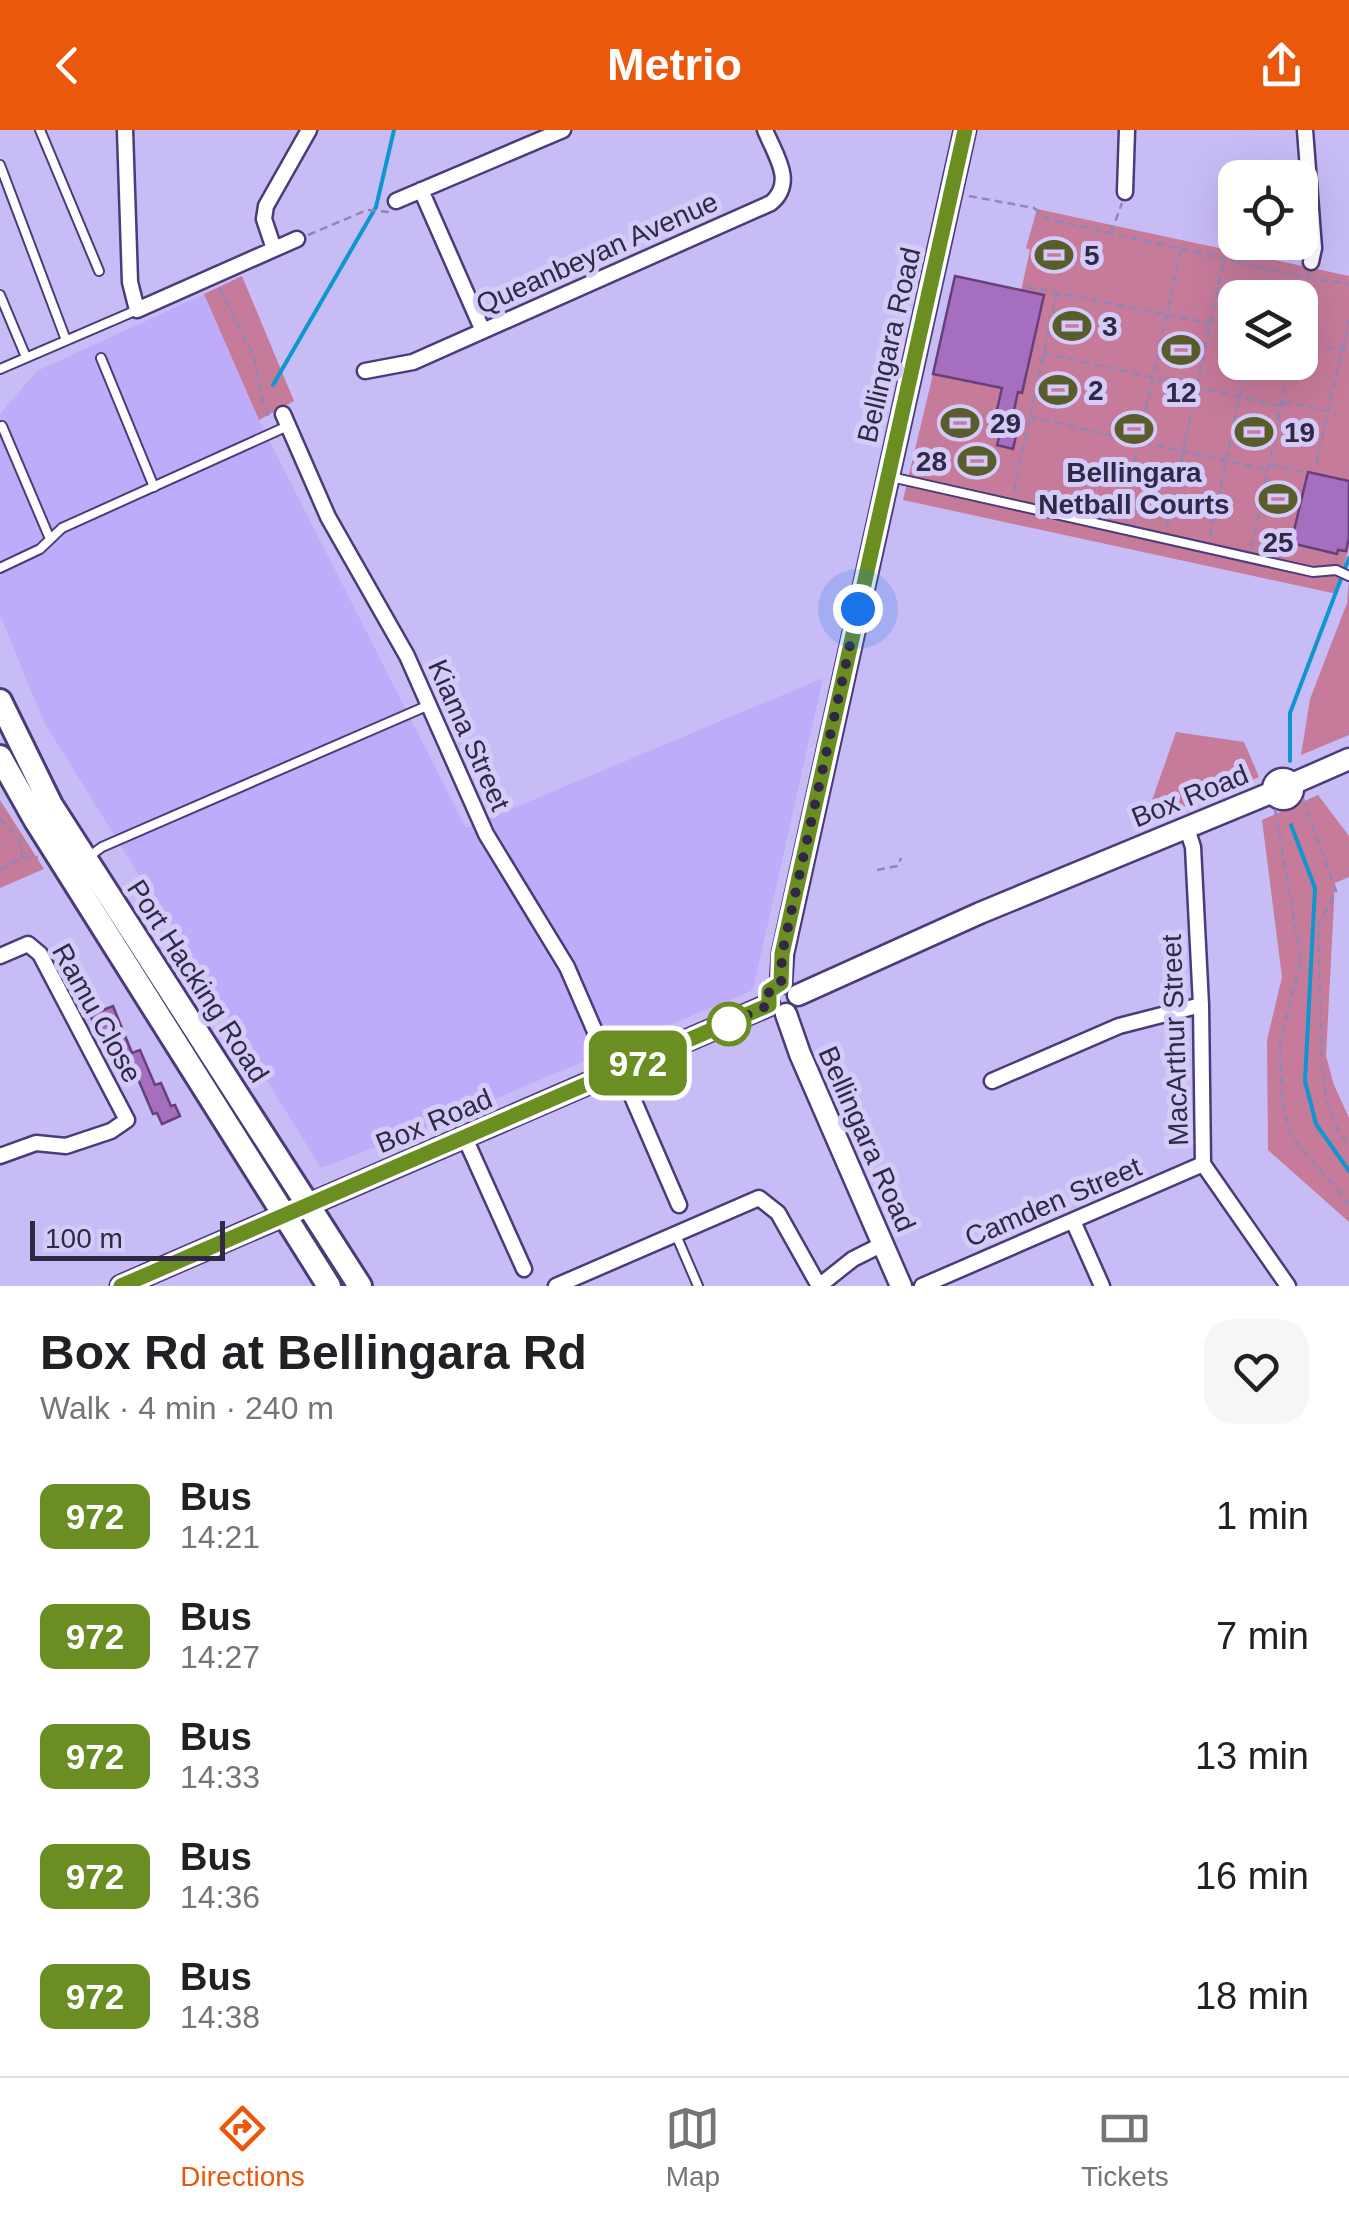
<!DOCTYPE html>
<html lang="en">
<head>
<meta charset="utf-8">
<style>
	:root { --surface:#fff; --page:#f6f6f6; --text:#202124; --muted:#757577; --line:#e0e0e0; --accent:#ea580c }
	body { margin:0; font-family:Arial,sans-serif; background:var(--page); color:var(--text); height:100vh; display:flex; flex-direction:column; font-size:38px; white-space:nowrap }
	* { box-sizing:border-box; margin:0 }
	p { font-size:32px; color:var(--muted) }
	.icon { flex:none; width:55px; height:55px; fill:none; stroke:currentColor; stroke-width:2; stroke-linecap:round; stroke-linejoin:round }
	.map { position:relative; height:1156px; overflow:hidden }
	.drawer { display:flex; flex-direction:column; background:var(--surface); flex:1 }
	.drawer>* { flex:none }
	.badge { padding:0 20px; border-radius:15px; font-size:35px; line-height:65px }
	.controls { position:absolute; left:1218px; top:30px; display:grid; gap:20px }
	.controls a { display:grid; place-items:center; width:100px; height:100px; border-radius:20px; background:var(--surface); box-shadow:0 10px 40px #0002; font-size:50px }
	.scale { position:absolute; left:30px; bottom:25px; width:195px; box-sizing:border-box; padding-left:10px; border:5px solid #302946; border-top:0; font-size:28px; line-height:35px; white-space:nowrap; color:#302946; -webkit-text-stroke:8px #d4cbf8; paint-order:stroke }
	.you { position:absolute; width:50px; height:50px; margin:-25px; border:8px solid #fff; border-radius:50%; background:#1a73e8; box-shadow:0 0 0 15px #1a73e833 }
	.map>.badge { position:absolute; translate:-50% -50%; box-shadow:0 0 0 5px #fff }
	.round { display:grid; place-items:center; flex:none; width:105px; height:105px; border-radius:30px; background:var(--page) }
	.summary { display:flex; align-items:center; justify-content:space-between; height:170px; padding:0 40px }
	h1 { font-size:48px; font-weight:600; line-height:75px }
	ul { padding:0; list-style:none }
	li { display:flex; align-items:center; gap:30px; height:120px; padding:0 40px }
	li div { flex:1 }
	li b { display:block; font-size:38px }
	li em { font-style:normal }
	li .badge { min-width:110px; font-weight:700; text-align:center }
	header { display:flex; justify-content:space-between; align-items:center; height:130px; padding:0 40px; background:var(--accent); color:#fff; font-size:45px; font-weight:600 }
	.dock { display:flex; justify-content:space-around; align-items:center; height:140px; border-top:2px solid var(--line); background:var(--surface); font-size:28px; color:var(--muted) }
	.dock a { display:grid; justify-items:center; gap:5px }
	.dock .on { color:var(--accent) }
	.map>svg:first-child { display:block }
	.built { fill:#beacfb }
	.green { fill:#c67b9a; fill-rule:evenodd }
	.lines { fill:none; stroke-linecap:round; stroke-linejoin:round }
	.stream { stroke:#0e97cf; stroke-width:4 }
	.building { fill:#a56ebf; stroke:#67407a; stroke-width:2.5 }
	.lane-casing { stroke:#4c3b79; stroke-width:12 }
	.street-casing { stroke:#4c3b79; stroke-width:19 }
	.secondary-casing { stroke:#4c3b79; stroke-width:25 }
	.primary-casing { stroke:#4c3b79; stroke-width:28 }
	.path { stroke:#9187b7; stroke-width:2.5; stroke-dasharray:8 5; stroke-linecap:butt }
	.lane { stroke:#fff; stroke-width:8 }
	.street { stroke:#fff; stroke-width:14 }
	.secondary { stroke:#fff; stroke-width:20 }
	.primary { stroke:#fff; stroke-width:22 }
	.line-casing { stroke:#fff; stroke-width:22 }
	.line { stroke:#6b8e23; stroke-width:15 }
	.walk { stroke:#302946; stroke-width:10; stroke-dasharray:0 18 }
	.stop-dot { fill:#fff; stroke:#6b8e23; stroke-width:5 }
	.labels { text-anchor:middle; dominant-baseline:central; stroke-width:10; stroke-linejoin:round; paint-order:stroke }
	.street-label { font-size:28px; fill:#302946; stroke:#d4cbf8 }
	.poi-label { font-size:28px; font-weight:bold; fill:#302946; stroke:#d4cbf8; text-anchor:start }
</style>
</head>
<body>
<header><svg class="icon" aria-label="back" viewBox="0 0 24 24"><path d="M15 5l-7 7 7 7"/></svg>Metrio<svg class="icon" aria-label="share" viewBox="0 0 24 24"><path d="M12 15V3M7 8l5-5 5 5M5 13v7h14v-7"/></svg></header>
<div class="map">
<svg width="1349" height="1156" viewBox="0 0 1349 1156">
	<rect width="100%" height="100%" fill="#c8bcf6"/>
	<path class="built" d="M204,164L259,290L466,698L823,548L753,860L445,990L321,1038L44,592L0,485V284L37,241Z"/>
	<path class="green" d="M1037,79L1349,146V417L1337,464L903,370L933,244L1022,262L1044,166L1021,161L1030,120L1026,118ZM1235,168H1300V232H1235Z
		M242,146L294,271L259,290L204,164Z
		M1349,448V605L1301,625L1310,569L1347,473Z
		M1176,602L1244,612L1259,647L1144,693Z
		M1318,665L1349,706V747L1335,753L1326,926L1334,955L1349,988V1092L1268,1020L1267,910L1282,847L1262,690Z
		M0,670L44,739L0,758Z"/>
	<g class="lines">
		<path class="stream" d="M273,255L376,77L394,0
			M1290,631V583L1349,428
			M1291,695L1315,758L1305,951L1316,994L1349,1041"/>
	</g>
	<path class="building" d="M955,146L1044,165L1022,263L1018,262L1012,289L996,284L1002,258L933,244Z
		M1004,288L1019,292L1013,319L997,315Z
		M1308,342L1349,351V407L1346,421L1338,420L1337,424L1291,413Z
		M113,876L132,923L140,920L155,955L161,953L171,976L175,975L180,986L162,994L157,983L153,984L138,949L132,951L122,927L113,932L90,885Z"/>
	<g class="lines">
		<g class="lane-casing">
			<path id="lane" d="M40,0L99,141
				M0,35L66,210
				M0,165L26,227
				M101,228L154,357
				M0,239L137,180
				M2,296L50,409
				M891,347L1313,442L1336,440L1349,446
				M0,438L40,419L62,398L290,295
				M87,728L102,717L429,575
				M676,1105L698,1156"/>
		</g>
		<g class="street-casing">
			<path id="street" d="M125,0L130,152L137,180L297,109
				M1305,0L1314,118L1311,132
				M421,60L483,201
				M1125,62L1127,0
				M396,71L563,0
				M274,119L264,89L266,76L309,0
				M365,241L413,232L771,73C796,52 775,25 765,0
				M283,284L328,387L407,526L486,704L567,837L613,943
				M1186,696L1193,717L1201,875L1203,1034L1288,1156
				M0,826L28,814L40,824L127,990L111,1001L66,1016L36,1013L0,1026
				M621,941L679,1075
				M992,951L1119,896L1201,875
				M465,1008L524,1139
				M1073,1091L1102,1156
				M556,1156L759,1068L778,1083L819,1156
				M819,1156L853,1129L883,1114
				M922,1156L1203,1034"/>
		</g>
		<g class="secondary-casing">
			<path id="secondary" d="M1273 659a10 10 0 1 1 20 0a10 10 0 1 1-20 0Z
				M1292,654L1349,629
				M781,853L783,823L965,0
				M798,865L980,783L1273,662
				M786,884L800,924L901,1156
				M121,1156L769,875"/>
		</g>
		<g class="primary-casing">
			<path id="primary" d="M0,571L51,675L360,1156
				M0,627L36,691L329,1156"/>
		</g>
		<path class="path" d="M969,66L1034,78L1048,89L1181,119L1122,389
			M1111,103L1122,73
			M308,105L367,80L389,82
			M1181,119L1308,148L1309,143
			M1027,157L1235,198
			M219,158L254,226L263,273L270,289
			M1262,168L1267,140
			M1300,187L1308,148L1349,154
			M1300,212L1349,221
			M1043,223L1281,276L1286,272L1336,283
			M1029,287L1268,340
			M1316,334L1349,190
			M1270,335L1304,342
			M1014,361L1057,162
			M1167,396L1224,129
			M1210,407L1247,232
			M1252,417L1290,232
			M1303,669L1336,761L1318,796L1322,937L1327,972L1339,1002L1349,1016
			M1275,679L1301,830L1280,912L1282,970L1291,1006L1349,1073
			M0,689C11,699 25,712 21,728
			M0,740L21,728L38,727
			M877,740L898,736L901,728"/>
		<use href="#lane" class="lane"/>
		<use href="#street" class="street"/>
		<use href="#secondary" class="secondary"/>
		<use href="#primary" class="primary"/>
	</g>
	<g class="lines">
		<g class="line-casing">
			<path id="line" d="M121,1156L769,875V861L781,853L782,824L965,0"/>
		</g>
		<use href="#line" class="line"/>
		<path class="walk" d="M729,894L722,897L769,875V861L781,853L782,824L858,479"/>
	</g>
	<defs>
		<g id="stadium-bare" transform="scale(3)"><path d="M0-5a6.5 5 0 1 0 0 10a6.5 5 0 1 0 0-10ZM-3.5-1.8h7v3.6h-7Z" fill="#585d2b" stroke="#d4cbf8" stroke-width="2.5" paint-order="stroke"/></g>
	</defs>
	<g fill-rule="evenodd">
		<use href="#stadium-bare" x="1054" y="125"/>
		<use href="#stadium-bare" x="1072" y="196"/>
		<use href="#stadium-bare" x="1181" y="220"/>
		<use href="#stadium-bare" x="1058" y="260"/>
		<use href="#stadium-bare" x="960" y="293"/>
		<use href="#stadium-bare" x="1134" y="299"/>
		<use href="#stadium-bare" x="1254" y="302"/>
		<use href="#stadium-bare" x="977" y="331"/>
		<use href="#stadium-bare" x="1278" y="369"/>
	</g>
	<circle class="stop-dot" cx="729" cy="894" r="20"/>
	<g class="labels">
		<g class="street-label">
			<text transform="translate(597 123) rotate(-24)">Queanbeyan Avenue</text>
			<text transform="translate(889 215) rotate(-77)">Bellingara Road</text>
			<text transform="translate(469 605) rotate(66)">Kiama Street</text>
			<text transform="translate(1190 666) rotate(-22)">Box Road</text>
			<text transform="translate(198 851) rotate(57)">Port Hacking Road</text>
			<text transform="translate(97 883) rotate(61)">Ramu Close</text>
			<text transform="translate(1175 910) rotate(-92)">MacArthur Street</text>
			<text transform="translate(434 991) rotate(-23)">Box Road</text>
			<text transform="translate(867 1009) rotate(66)">Bellingara Road</text>
			<text transform="translate(1053 1072) rotate(-23)">Camden Street</text>
		</g>
		<g class="poi-label">
			<text x="1084" y="125">5</text>
			<text x="1102" y="196">3</text>
			<text x="1088" y="260">2</text>
			<text x="1181" y="262" text-anchor="middle">12</text>
			<text x="990" y="293">29</text>
			<text x="1284" y="302">19</text>
			<text x="947" y="331" text-anchor="end">28</text>
			<text x="1134" y="342" text-anchor="middle">Bellingara<tspan x="1134" dy="32">Netball Courts</tspan></text>
			<text x="1278" y="412" text-anchor="middle">25</text>
		</g>
	</g>
</svg>
<div class="controls">
<a><svg class="icon" aria-label="locate" viewBox="0 0 24 24"><circle cx="12" cy="12" r="6"/><path d="M12 2v4M12 18v4M2 12h4M18 12h4"/></svg></a>
<a><svg class="icon" aria-label="layers" viewBox="0 0 24 24"><path d="M12 4l9 5-9 5-9-5zM3 14l9 5 9-5"/></svg></a>
</div>
<div class="scale">100 m</div>
<div class="you" style="left:858px;top:479px"></div>
<b class="badge" style="left:638px;top:933px;background:#6b8e23;color:#fff">972</b>
</div>
<section class="drawer">
<div class="summary"><div><h1>Box Rd at Bellingara Rd</h1><p>Walk · 4 min · 240 m</p></div><a class="round"><svg class="icon" aria-label="heart" viewBox="0 0 24 24"><path d="M12 20l-8-8c-3-5 5-10 8-4 3-6 11-1 8 4z"/></svg></a></div>
<ul>
<li><span class="badge" style="background:#6b8e23;color:#fff">972</span><div><b>Bus</b><p>14:21</p></div><em>1 min</em></li>
<li><span class="badge" style="background:#6b8e23;color:#fff">972</span><div><b>Bus</b><p>14:27</p></div><em>7 min</em></li>
<li><span class="badge" style="background:#6b8e23;color:#fff">972</span><div><b>Bus</b><p>14:33</p></div><em>13 min</em></li>
<li><span class="badge" style="background:#6b8e23;color:#fff">972</span><div><b>Bus</b><p>14:36</p></div><em>16 min</em></li>
<li><span class="badge" style="background:#6b8e23;color:#fff">972</span><div><b>Bus</b><p>14:38</p></div><em>18 min</em></li>
</ul>
</section>
<nav class="dock">
<a class="on"><svg class="icon" aria-label="directions" viewBox="0 0 24 24"><path d="M12 3l9 9-9 9-9-9zM9 14v-3h6M13 9l2 2-2 2"/></svg>Directions</a>
<a><svg class="icon" aria-label="map" viewBox="0 0 24 24"><path d="M3 6l6-2 6 2 6-2v14l-6 2-6-2-6 2zM9 4v14M15 6v14"/></svg>Map</a>
<a><svg class="icon" aria-label="tickets" viewBox="0 0 24 24"><path d="M3 7h18v10H3zM15 7v10"/></svg>Tickets</a>
</nav>
</body>
</html>
